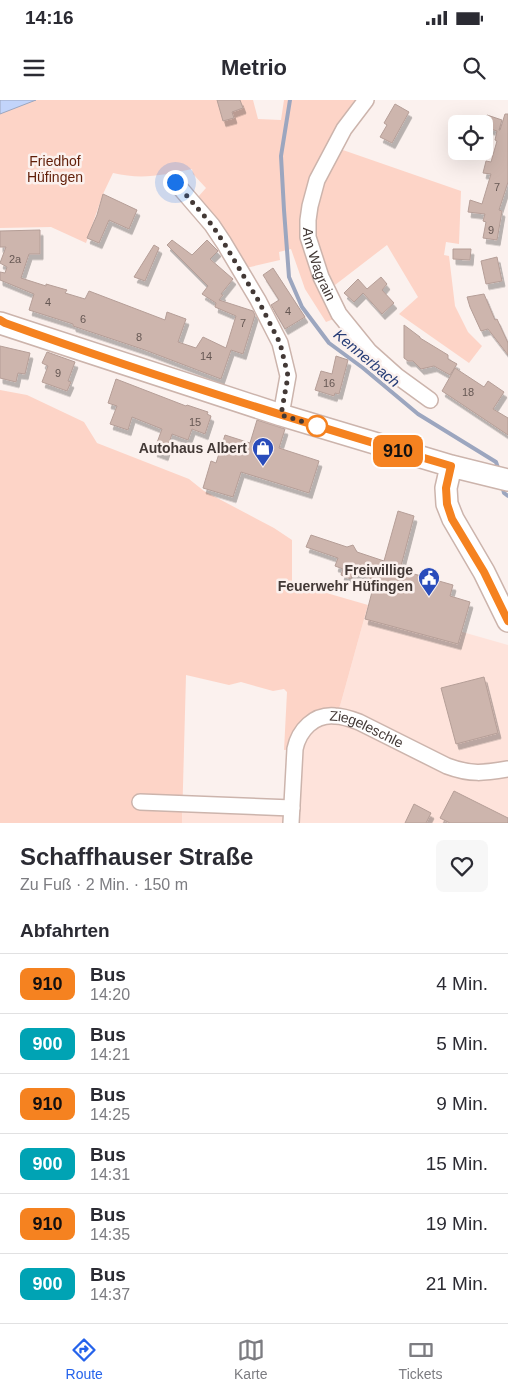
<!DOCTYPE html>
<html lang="de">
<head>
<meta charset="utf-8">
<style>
	:root { --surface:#fff; --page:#f7f7f7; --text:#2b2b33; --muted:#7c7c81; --line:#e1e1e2; --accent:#2563eb }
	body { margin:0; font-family:Helvetica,sans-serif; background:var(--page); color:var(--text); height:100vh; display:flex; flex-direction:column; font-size:19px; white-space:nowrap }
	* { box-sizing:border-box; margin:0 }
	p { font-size:16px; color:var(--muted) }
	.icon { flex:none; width:28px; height:28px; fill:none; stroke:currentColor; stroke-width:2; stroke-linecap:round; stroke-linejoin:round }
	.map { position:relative; height:723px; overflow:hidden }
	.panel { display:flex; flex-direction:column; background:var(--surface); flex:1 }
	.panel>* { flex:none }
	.badge { padding:0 10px; border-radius:8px; font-size:18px; line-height:32px }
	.fabs { position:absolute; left:448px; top:15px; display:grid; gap:10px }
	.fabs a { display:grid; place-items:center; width:45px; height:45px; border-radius:8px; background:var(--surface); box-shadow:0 5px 20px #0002; font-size:25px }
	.you { position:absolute; width:25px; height:25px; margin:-12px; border:4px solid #fff; border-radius:50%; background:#1a73e8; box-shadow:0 0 0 8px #1a73e833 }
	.map>.badge { position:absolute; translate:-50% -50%; box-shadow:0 0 0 2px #fff }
	h2 { padding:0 20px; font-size:19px; line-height:45px }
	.round { display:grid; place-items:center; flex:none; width:52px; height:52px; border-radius:8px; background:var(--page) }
	.headline { display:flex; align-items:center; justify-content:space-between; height:85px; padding:0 20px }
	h1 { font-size:24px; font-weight:600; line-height:38px }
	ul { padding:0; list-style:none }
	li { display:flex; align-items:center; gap:15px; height:60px; padding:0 20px; border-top:1px solid var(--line) }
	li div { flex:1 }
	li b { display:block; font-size:19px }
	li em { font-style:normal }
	li .badge { min-width:55px; font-weight:700; text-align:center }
	.status { display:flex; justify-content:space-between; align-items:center; height:35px; padding:0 25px; background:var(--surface); direction:ltr }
	.status svg { height:14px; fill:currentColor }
	header { display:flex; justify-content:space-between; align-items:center; height:65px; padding:0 20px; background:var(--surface); font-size:22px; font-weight:600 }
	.dock { display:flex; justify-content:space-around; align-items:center; height:70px; border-top:1px solid var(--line); background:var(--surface); font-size:14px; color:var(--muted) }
	.dock a { display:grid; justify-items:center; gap:2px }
	.dock .active { color:var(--accent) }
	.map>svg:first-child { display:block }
	.built { fill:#fee3db }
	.green { fill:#fdd4c7 }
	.water { fill:#c2d4fa; stroke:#9ca6bf }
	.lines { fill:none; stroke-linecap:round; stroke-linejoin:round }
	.stream { stroke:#9ca6bf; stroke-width:4 }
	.building { fill:#cdb5ad; stroke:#b59e97; filter:url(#shadow) }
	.street-casing { stroke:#ccb4ac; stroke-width:18 }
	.secondary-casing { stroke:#ccb4ac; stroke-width:24 }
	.street { stroke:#fff; stroke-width:15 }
	.secondary { stroke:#fff; stroke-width:21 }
	.line-casing { stroke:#fff; stroke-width:11 }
	.line { stroke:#f58220; stroke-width:8 }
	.walk { stroke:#433936; stroke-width:5; stroke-dasharray:0 9 }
	.stop-dot { fill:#fff; stroke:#f58220; stroke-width:2.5 }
	.labels { text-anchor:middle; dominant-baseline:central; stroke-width:5; stroke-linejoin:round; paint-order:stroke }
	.number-label { font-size:11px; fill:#665854 }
	.park-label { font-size:14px; fill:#611f09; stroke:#fbf1ee }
	.street-label { font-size:14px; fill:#433936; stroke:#fbf1ee }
	.poi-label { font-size:14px; font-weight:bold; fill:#433936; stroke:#fbf1ee; text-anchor:end }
	.water-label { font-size:15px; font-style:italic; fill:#283e77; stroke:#fbf1ee }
</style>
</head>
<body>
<div class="status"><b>14:16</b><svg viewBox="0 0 49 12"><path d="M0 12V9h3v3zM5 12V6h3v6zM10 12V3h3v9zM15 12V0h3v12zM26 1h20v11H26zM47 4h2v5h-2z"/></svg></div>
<header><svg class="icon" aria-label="menu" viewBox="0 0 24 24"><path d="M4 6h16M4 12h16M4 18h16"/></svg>Metrio<svg class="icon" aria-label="search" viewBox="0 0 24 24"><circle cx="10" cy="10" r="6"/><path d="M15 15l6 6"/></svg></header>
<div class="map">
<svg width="508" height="723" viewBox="0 0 508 723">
	<defs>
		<filter id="shadow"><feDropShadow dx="3" dy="5.5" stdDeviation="0" flood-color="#0004"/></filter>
	</defs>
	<rect width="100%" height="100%" fill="#fbf1ee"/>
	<path class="built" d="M368,505L508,545V723H182L183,704L292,708L297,640L340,606Z"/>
	<path class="green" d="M0,0H253L258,19L281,20L284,0H357L302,119L336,218L326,222L305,189L291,149L279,152L280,160L246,168L236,149L218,119L198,97L206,88L193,74L192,69C163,75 142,80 113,73L103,94L86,143L51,127L0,128Z
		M340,49L461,91L459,144L446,142L444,155L449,156L455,206L468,232L482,246L469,263L399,214L418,197L387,145L335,185L325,170L317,140L314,116L323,81Z
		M0,290L27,295L84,322L97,343L189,379L204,391L274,428L292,440V483L368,505L340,606L333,615L320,618L295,649L284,650L287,592L284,589L273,591L241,582L229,585L186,575L182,723H0Z"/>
	<path class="water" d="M0,0H36L0,14Z"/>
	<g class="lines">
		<path class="stream" d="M290,0L281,56L284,110L289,177L302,207L329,243L363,268L418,314L496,362L499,371
			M502,386L504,393L508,396"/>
	</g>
	<path class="building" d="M217,0H240L243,8L232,12L234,18L223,21Z
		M395,4L409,12L392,43L380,37L387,25L384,23Z
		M505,14H508V82L499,110L502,111L497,140L483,138L486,122L483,121L485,114L468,112L470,100L482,104L491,74L483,73L486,61L491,62L497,41L495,40L497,31L484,27L487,15L502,20L499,30H500Z
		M103,94L137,110L129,129L109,120L99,143L87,138L97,115Z
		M40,130V154H29L21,178L46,186V184L67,190L65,193L85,199L89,191L165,220L167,212L186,219L178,242L196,248L203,237L226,248L236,216L215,207L216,203L202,194L208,186L167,145L172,140L192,155L207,140L218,151L210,159L233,179L221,194L223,195L219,200L253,211L255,215L243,254L231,250L221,279L145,250L73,226V224L29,210L34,194L0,180V172L5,173L7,167L0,163L6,147H0V131Z
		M154,145L159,148L145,181L134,177Z
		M453,149H471L470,160L453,159Z
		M497,157L502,181L486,184L481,161Z
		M273,168L305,217L285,229L271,205L279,200L263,175Z
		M381,177L387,184L382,190L394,203L382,214L363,193L354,202L344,193L358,179L367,189Z
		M484,194L495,220L497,219L508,243V255L488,229L481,231L470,207L467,197Z
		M404,225L420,237V238L448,255V259L457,264L450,275L434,266L421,269L413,261H408L404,258Z
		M0,246L30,253L25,274L18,273L16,282L0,278Z
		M47,252L75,262L68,281L71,282L67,291L42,282L48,266L42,263Z
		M336,256L348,260L339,294L335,293L334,296L315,290L321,271L332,274Z
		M455,268L484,287L488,281L504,292L493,309L508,318V335L442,291Z
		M116,279L186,306L187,305L208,312L207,314L211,316L205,334L192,329L188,340L172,334L165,355L154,351L162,329L132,317L128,330L110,324L117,306L108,303Z
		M257,320L285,329L279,348L319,361L309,393L241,372L233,397L203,388L211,361L216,363L225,335L250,343Z
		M398,411L414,416L400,470L453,485L450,496L470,502L458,544L365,519L375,480L353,472L351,479L341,475L343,469L335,466L338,458L306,447L311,435L347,447L353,445L357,452L384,461Z
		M484,577L498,633L456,644L441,588Z
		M454,691L508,718V723H450L440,718Z
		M414,704L431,713L426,723H405Z"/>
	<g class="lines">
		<g class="street-casing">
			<g id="street">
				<path id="s1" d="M366,0L344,29L317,80L310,106L308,120V137L321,177L339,214L369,251L397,276L430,300"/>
				<path d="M175,82L212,125L224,143L258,200L280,243L288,276L281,315"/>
				<path d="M140,702L292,708"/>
				<path id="s2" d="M291,723L295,649C299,630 314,614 335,616C343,616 351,619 359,622L447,666C471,675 484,673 508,669"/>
			</g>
		</g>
		<g class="secondary-casing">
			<path id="secondary" d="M0,223L281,315L451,366L508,380
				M451,366L446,388L447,404L453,419L484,472L508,521"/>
		</g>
		<use href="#street" class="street"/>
		<use href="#secondary" class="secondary"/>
	</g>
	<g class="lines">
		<g class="line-casing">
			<path id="line" d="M0,220L5,223C152,276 301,322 451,366L446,388L447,404L452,419L484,472L508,521"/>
		</g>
		<use href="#line" class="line"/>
		<path class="walk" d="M175,82L212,125L224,143L258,200L280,243L288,276L281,315L317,326"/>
	</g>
	<defs>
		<g id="shop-pin" transform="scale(1.125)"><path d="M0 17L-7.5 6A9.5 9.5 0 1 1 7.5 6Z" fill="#294cbb" stroke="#fbf1ee"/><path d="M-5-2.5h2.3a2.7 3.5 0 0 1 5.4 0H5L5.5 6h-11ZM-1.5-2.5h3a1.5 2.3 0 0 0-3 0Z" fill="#fff"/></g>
		<g id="civic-pin" transform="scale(1.125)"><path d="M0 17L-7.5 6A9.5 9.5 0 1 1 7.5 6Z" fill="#294cbb" stroke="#fbf1ee"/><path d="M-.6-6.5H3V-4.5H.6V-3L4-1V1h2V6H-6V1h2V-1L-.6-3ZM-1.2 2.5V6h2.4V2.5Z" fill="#fff"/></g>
	</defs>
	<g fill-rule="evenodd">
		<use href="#shop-pin" x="263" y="348"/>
		<use href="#civic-pin" x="429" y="478"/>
	</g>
	<circle class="stop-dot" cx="317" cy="326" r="10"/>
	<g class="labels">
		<g class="number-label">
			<text x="497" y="87">7</text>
			<text x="491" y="130">9</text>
			<text x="15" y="159">2a</text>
			<text x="48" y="202">4</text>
			<text x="288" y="211">4</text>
			<text x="83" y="219">6</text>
			<text x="243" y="223">7</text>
			<text x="139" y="237">8</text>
			<text x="206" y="256">14</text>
			<text x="58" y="273">9</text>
			<text x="329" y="283">16</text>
			<text x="468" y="292">18</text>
			<text x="195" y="322">15</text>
		</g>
		<g class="park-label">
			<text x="55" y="61">Friedhof<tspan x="55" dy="16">Hüfingen</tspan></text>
		</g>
		<g class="street-label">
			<text stroke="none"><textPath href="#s1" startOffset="181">Am Wagrain</textPath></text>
			<text stroke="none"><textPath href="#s2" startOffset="165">Ziegeleschle</textPath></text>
		</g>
		<g class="poi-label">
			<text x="247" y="348">Autohaus Albert</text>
			<text x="413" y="470">Freiwillige<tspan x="413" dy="16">Feuerwehr Hüfingen</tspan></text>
		</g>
		<g class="water-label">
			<text transform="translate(367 258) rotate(40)">Kennerbach</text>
		</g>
	</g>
</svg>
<div class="fabs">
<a><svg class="icon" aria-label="locate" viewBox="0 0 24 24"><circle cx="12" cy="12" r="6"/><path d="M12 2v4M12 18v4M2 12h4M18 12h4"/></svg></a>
</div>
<div class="you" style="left:175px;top:82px"></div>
<b class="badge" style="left:398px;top:351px;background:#f58220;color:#111">910</b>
</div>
<section class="panel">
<div class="headline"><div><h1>Schaffhauser Straße</h1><p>Zu Fuß · 2 Min. · 150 m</p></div><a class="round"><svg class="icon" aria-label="heart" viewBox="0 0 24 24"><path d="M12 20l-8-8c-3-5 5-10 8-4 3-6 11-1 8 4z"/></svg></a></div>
<h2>Abfahrten</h2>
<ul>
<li><span class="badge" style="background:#f58220;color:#111">910</span><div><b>Bus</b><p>14:20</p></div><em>4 Min.</em></li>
<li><span class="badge" style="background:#00a3b4;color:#fff">900</span><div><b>Bus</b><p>14:21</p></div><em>5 Min.</em></li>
<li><span class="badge" style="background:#f58220;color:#111">910</span><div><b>Bus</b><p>14:25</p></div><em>9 Min.</em></li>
<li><span class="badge" style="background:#00a3b4;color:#fff">900</span><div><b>Bus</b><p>14:31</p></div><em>15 Min.</em></li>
<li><span class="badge" style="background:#f58220;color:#111">910</span><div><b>Bus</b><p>14:35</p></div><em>19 Min.</em></li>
<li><span class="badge" style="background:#00a3b4;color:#fff">900</span><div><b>Bus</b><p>14:37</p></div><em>21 Min.</em></li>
</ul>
</section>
<nav class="dock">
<a class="active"><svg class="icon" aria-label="directions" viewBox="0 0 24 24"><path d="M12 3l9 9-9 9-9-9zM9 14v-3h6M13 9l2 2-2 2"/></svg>Route</a>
<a><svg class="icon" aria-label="map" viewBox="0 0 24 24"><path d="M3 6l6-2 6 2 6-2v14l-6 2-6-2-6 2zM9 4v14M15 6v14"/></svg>Karte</a>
<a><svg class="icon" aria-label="tickets" viewBox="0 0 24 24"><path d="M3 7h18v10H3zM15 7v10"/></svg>Tickets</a>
</nav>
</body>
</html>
